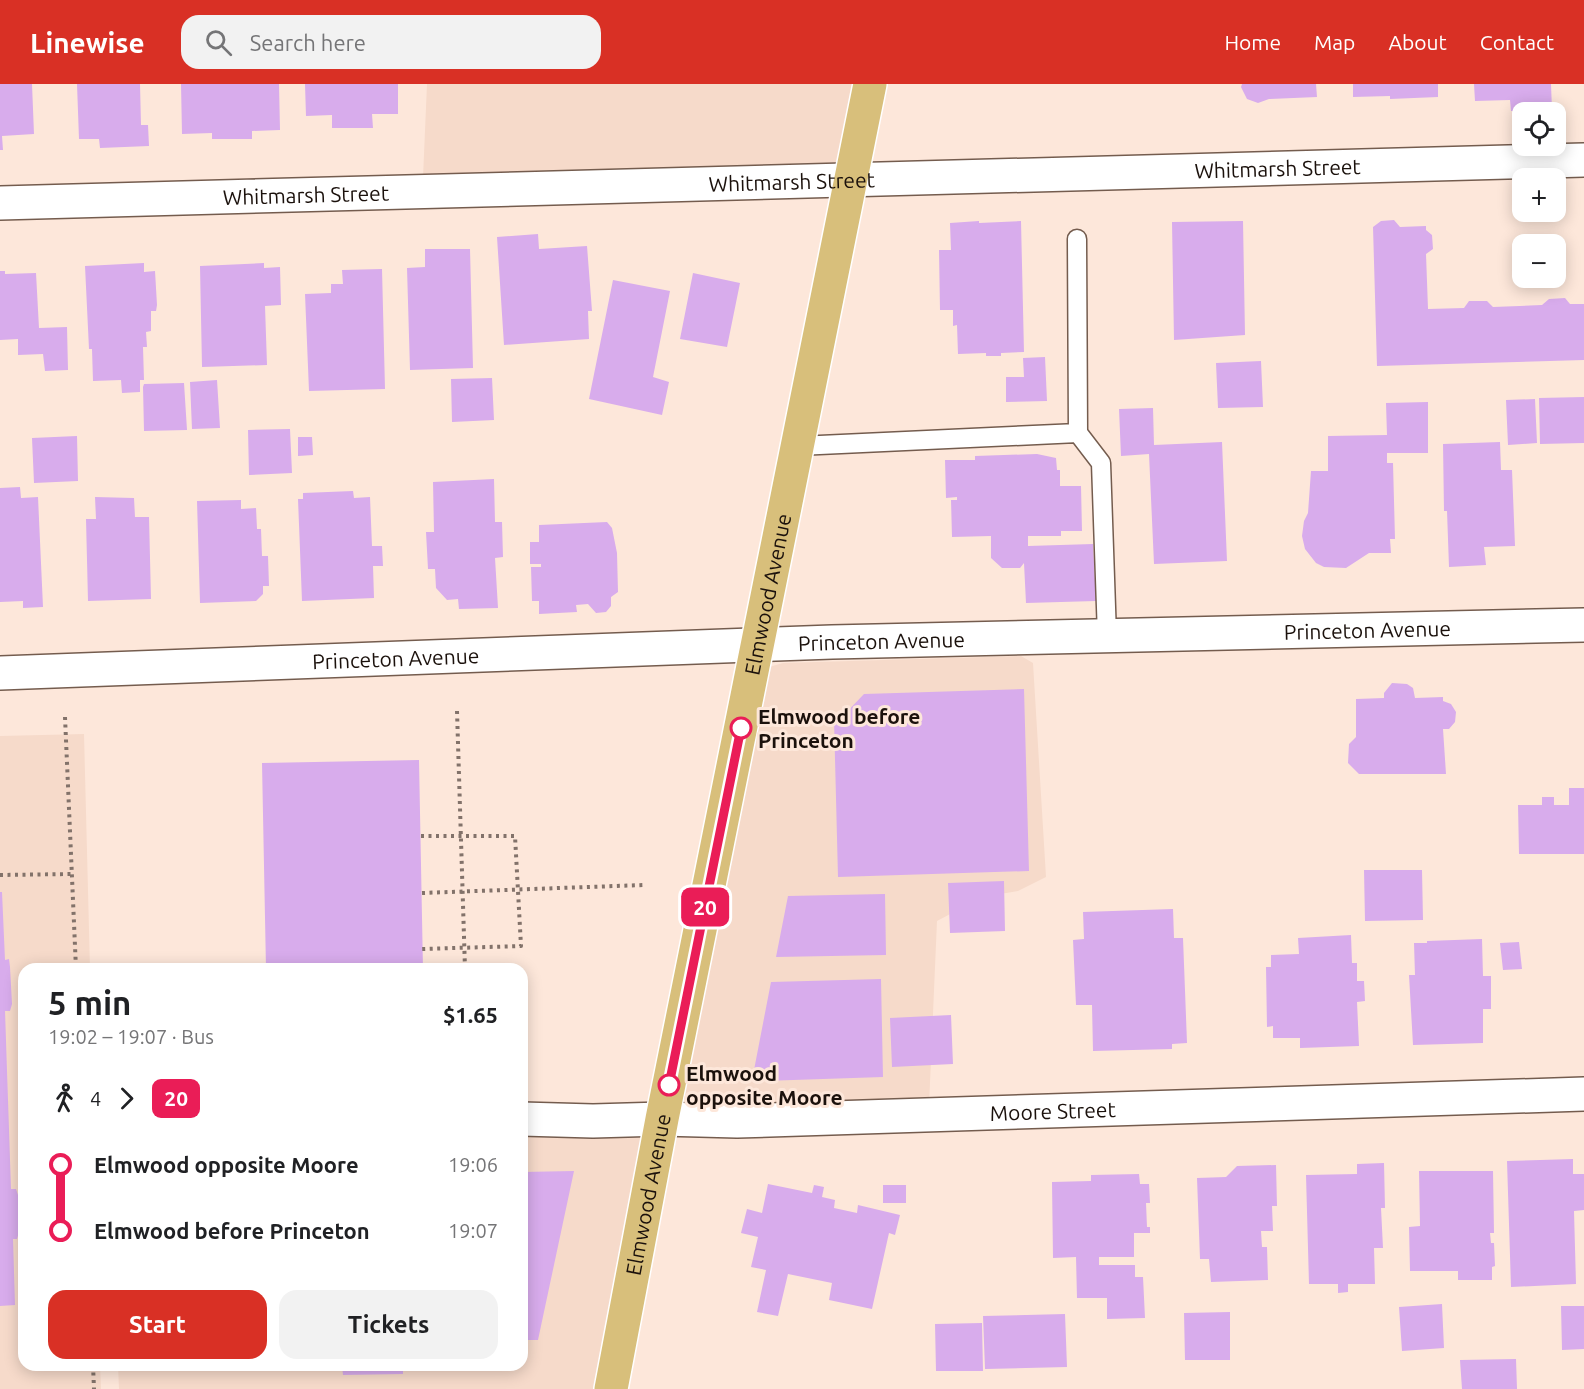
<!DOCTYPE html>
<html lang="en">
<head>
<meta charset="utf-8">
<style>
	:root { --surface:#fff; --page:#f2f2f2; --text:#202124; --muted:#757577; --accent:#d93025 }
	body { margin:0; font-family:Ubuntu,sans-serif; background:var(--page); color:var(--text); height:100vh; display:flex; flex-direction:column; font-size:22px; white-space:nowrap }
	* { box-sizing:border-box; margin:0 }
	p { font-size:20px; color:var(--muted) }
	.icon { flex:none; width:33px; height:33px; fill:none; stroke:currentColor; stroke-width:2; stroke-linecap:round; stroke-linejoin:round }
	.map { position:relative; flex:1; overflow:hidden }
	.side { position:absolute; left:18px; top:879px; width:510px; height:408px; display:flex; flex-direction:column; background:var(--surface); border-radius:18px; box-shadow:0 3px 15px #0003 }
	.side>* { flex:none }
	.badge { padding:0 12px; border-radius:9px; font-size:21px; line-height:39px }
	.tools { position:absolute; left:1512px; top:18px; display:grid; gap:12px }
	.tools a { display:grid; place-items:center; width:54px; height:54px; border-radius:12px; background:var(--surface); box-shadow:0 3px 15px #0003; font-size:30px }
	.map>.badge { position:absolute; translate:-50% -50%; box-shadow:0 0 0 3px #fff }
	.legs { display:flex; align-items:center; gap:9px; height:66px; padding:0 30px; font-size:20px }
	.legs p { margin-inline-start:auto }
	.overview { display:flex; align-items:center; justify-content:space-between; height:102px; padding:0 30px }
	h1 { font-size:33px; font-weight:700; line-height:45px }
	.button { display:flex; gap:12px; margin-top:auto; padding:12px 30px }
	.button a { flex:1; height:69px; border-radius:18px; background:var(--accent); color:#fff; font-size:24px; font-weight:700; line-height:69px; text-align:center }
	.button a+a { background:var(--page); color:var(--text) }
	ul { padding:0 30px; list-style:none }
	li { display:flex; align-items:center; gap:21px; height:66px; font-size:22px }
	li i { display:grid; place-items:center; width:9px; height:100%; margin:0 8px; background:currentColor }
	li i::after { content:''; width:15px; height:15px; margin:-8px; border:4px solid; border-radius:50%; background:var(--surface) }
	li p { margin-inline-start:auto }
	li:first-child i { background:linear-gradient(#0000 50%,currentColor 0) }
	li:last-child i { background:linear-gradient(currentColor 50%,#0000 0) }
	header { display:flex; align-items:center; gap:36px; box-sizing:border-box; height:84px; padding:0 30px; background:var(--accent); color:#fff }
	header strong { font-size:28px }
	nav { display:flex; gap:33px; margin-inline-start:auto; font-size:21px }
	.search { width:420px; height:54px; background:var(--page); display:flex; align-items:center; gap:15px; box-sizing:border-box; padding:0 21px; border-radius:18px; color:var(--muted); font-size:22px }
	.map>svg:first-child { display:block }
	.built { fill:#f6daca }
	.building { fill:#d8acec }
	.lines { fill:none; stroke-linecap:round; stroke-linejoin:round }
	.lane-casing { stroke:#745c4e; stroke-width:21 }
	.street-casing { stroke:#745c4e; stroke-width:36 }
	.primary-casing { stroke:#fff; stroke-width:36 }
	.path { stroke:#82726a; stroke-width:4; stroke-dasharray:3 4.5; stroke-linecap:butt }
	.lane { stroke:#fff; stroke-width:18 }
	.street { stroke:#fff; stroke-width:33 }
	.primary { stroke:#d8bf7b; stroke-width:33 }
	.line-1-casing { stroke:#fff; stroke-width:14 }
	.line-1 { stroke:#ea1d57; stroke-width:9 }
	.stop-1-dot { fill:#fff; stroke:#ea1d57; stroke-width:3 }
	.labels { text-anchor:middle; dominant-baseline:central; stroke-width:6; stroke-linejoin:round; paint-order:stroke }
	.street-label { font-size:21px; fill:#1b110c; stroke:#fde7da }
	.stop-label { font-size:21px; font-weight:bold; fill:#1b110c; stroke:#fde7da; text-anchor:start }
</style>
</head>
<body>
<header>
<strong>Linewise</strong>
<div class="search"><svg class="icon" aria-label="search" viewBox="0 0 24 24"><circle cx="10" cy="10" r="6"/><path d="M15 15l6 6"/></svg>Search here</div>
<nav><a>Home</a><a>Map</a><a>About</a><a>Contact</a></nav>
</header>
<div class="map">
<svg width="1584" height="1305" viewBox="0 0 1584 1305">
	<rect width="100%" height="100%" fill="#fde7da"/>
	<path class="built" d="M427,0H886L865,92L422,117Z
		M1021,572L1033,579L1046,793L1018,807L966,816L954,828L937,837L928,1045L673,1054L620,1305H119L118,1281H522V1046L675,1049L769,583L783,579Z
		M84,650L90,885H24V1281H100L101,1305H0V652Z"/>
	<path class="building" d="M0,0H32L34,50L2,52L3,66H0Z
		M77,0H140L141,41H148L149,62L100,64L99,55H79Z
		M181,0H279L280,46L252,47V55H212V49L182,50Z
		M305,0H398V30H372L373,44H332V31L306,32Z
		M1242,0H1316L1317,13L1269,15L1258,19L1247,15L1241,3Z
		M1353,0H1438V13L1390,15V12L1353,13Z
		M1474,0H1551L1552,26L1511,27L1510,16L1475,17Z
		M1394,136L1400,143L1426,142V146L1432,151L1433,165L1426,170L1428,225L1464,224L1469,217H1487L1493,223L1542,221L1549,215L1565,214L1570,220H1584V276L1377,282L1373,143L1381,137Z
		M979,137V139L1021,137L1024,268L1001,269V272H986V269L958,270L957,241L953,242V226H940L939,166H951L950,139Z
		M1243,137L1245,251L1174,256L1172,138Z
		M538,150L539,165L587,162L592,227H588L589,255L504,261L497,153Z
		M425,165H470L473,284L410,286L407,184L425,183Z
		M144,179V188L155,187L157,221L156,227H151V247L146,248L147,263H143L144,296H140V308L122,309L121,296L93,297L92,265H89L85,182Z
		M264,179V184L280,183L281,221L265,222L267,281L202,283L200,182Z
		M382,185L385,305L309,307L305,210L331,209V200H343L342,186Z
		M0,187H5V190L36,189L39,244L67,243L68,286L45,287L43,270L18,271V255L0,256Z
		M693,189L740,199L727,263L680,255Z
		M613,196L670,207L653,293L669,298L662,331L589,315Z
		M1045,273L1047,317L1006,318V293H1024L1023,274Z
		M1261,277L1263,323L1218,324L1216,279Z
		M492,294L494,336L452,338L451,295Z
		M217,296L220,344L192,345L190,298Z
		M184,299L187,346L144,347L143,303L144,300Z
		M1584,313V359L1540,360L1539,314Z
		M1535,315L1537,359L1508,361L1506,316Z
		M1428,318V369H1387V379H1393L1395,455H1390L1391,469H1369L1346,484L1324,483L1316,479L1305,465L1302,452L1304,437L1308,429L1311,387H1328V352L1387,351L1386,319Z
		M1153,324L1154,361L1222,358L1227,477L1154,480L1149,370L1121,372L1119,325Z
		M290,345L292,389L249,391L248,346Z
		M77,352L78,397L34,399L32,354Z
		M298,353H312L313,371L298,372Z
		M1500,358L1501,386H1512L1515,462L1484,463L1486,481L1449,483L1447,427H1444L1443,360Z
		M1037,370L1056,374L1057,386H1060V402H1081L1082,447H1061V452H1028V462L1093,460L1096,517L1026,519L1024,479L1020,484H1002L991,474V452L952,453L951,416H957V413L946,414L945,376H975V372Z
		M494,395L495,438H502L503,473L495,474L498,524L459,525L458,515L447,516L436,504L435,485H428L426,448H434L433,398Z
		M20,403L21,414L38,413L43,523L23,524V517L0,518V404Z
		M353,407L354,414L370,413L372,462H382L383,482H373L374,514L302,517L298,415H303V409Z
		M95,413L134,414L135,433H149L151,515L88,517L86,435H96Z
		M241,416V425L256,424L257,445H261L262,472H268L269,502H263V510L256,517L200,519L197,417Z
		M607,438L612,444L617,469L618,508L611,513V522L606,528L596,529L588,520L576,521L577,528L539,530V517H532L531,483H541V480H530V458H539V441Z
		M1392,599L1407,600L1413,604L1415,614L1443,613V617L1451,620L1456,628L1455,638L1449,645H1443L1446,690H1359L1348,679L1349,660L1356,653V615L1384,614V609Z
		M1024,605L1029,787L838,793L834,635L841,634L864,610Z
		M419,676L423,885H266L262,679Z
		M1569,704H1584V770H1519L1518,721H1542V713H1554V721H1569Z
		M1364,786H1422L1423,836L1365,837Z
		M1004,797L1005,847L950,849L948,799Z
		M0,808H2L5,876L9,875L10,883L12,920L10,927H5L11,1105H16L18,1111L19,1148L17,1155H13L15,1221L0,1222Z
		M885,810L886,871L776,873L788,812Z
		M1173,825L1174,854H1183L1187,959L1172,960V965L1093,967L1092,921H1076L1073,856L1084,855L1083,828Z
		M1351,851L1352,879H1357V897H1364L1365,917L1357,918L1359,962L1300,964V954H1273V942L1267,943L1266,883H1271V871L1299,870L1298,854Z
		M1482,855L1483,892H1491V925H1483V959L1413,961L1409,891H1415L1414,859H1427V857Z
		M1519,858L1522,885L1503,886L1500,859Z
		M881,895L883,993L763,997L754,986L771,898Z
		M951,931L953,980L892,983L890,934Z
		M1573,1075V1090H1584V1126L1574,1127L1576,1200L1511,1203L1507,1077Z
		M1384,1079L1385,1124H1381L1383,1164H1374L1375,1200H1348V1208L1338,1209V1200H1309L1306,1091L1357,1090V1080Z
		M1276,1081L1277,1122H1272L1273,1147H1261L1262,1163H1267L1268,1196L1211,1198L1209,1175H1200L1197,1094L1226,1093L1237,1082Z
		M574,1087L538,1256H522V1088Z
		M1419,1087H1493L1494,1149H1490L1491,1159H1494L1495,1182L1492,1183V1196H1458V1187H1410L1409,1143L1420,1142Z
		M1139,1090L1140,1100H1149L1150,1119H1146L1147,1143H1150V1149H1134V1173H1099V1181H1135V1193H1143L1145,1234L1107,1235V1214H1077L1076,1173L1053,1174L1052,1098L1091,1097V1091Z
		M768,1100L812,1109L814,1101L824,1103L822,1113L835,1116L834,1124L857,1129L858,1121L900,1131L895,1151L889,1149L872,1225L829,1216L832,1199L788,1190L778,1232L757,1228L766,1186L751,1183L758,1153L741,1149L747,1125L762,1129Z
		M883,1101H906V1119H883Z
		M1442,1220L1444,1264L1402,1267L1399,1223Z
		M1561,1222H1584V1265L1562,1266Z
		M1230,1228V1276H1185L1184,1229Z
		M1065,1230L1067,1283L985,1285L983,1232Z
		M982,1239L983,1287H936L935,1240Z
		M1516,1275L1517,1305H1462L1460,1276Z
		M342,1281H403V1290L343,1291Z"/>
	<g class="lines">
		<g class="lane-casing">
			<path id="lane" d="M1077,155L1078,349
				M798,362L1078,349L1101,379L1107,552"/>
		</g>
		<g class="street-casing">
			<g id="street">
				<path id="s1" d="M0,119L1584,76"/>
				<path id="s2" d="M0,589L832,558L1584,541"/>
				<path id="s3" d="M522,1035L593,1037L662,1035L737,1037L1584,1010"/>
			</g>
		</g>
		<g class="primary-casing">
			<g id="primary">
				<path id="s4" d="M611,1305L662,1035L870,0"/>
			</g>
		</g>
		<path class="path" d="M457,627L465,885
			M65,633L76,885
			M421,752H515L521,862L422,865
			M0,791L72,790
			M422,809L643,801
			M93,1281L94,1305"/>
		<use href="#lane" class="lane"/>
		<use href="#street" class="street"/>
		<use href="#primary" class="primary"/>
	</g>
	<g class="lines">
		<g class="line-1-casing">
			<path id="line-1" d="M669,1001L741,644"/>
		</g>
		<use href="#line-1" class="line-1"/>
	</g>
	<g class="stop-1-dot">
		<circle cx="741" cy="644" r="10"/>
		<circle cx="669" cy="1001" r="10"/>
	</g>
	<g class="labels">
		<g class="street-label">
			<text stroke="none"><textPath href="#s1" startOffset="1278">Whitmarsh Street</textPath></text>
			<text stroke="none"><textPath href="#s1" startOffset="792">Whitmarsh Street</textPath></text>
			<text stroke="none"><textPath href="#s1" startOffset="306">Whitmarsh Street</textPath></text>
			<text stroke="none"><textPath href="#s4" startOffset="810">Elmwood Avenue</textPath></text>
			<text stroke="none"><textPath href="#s2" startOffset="1368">Princeton Avenue</textPath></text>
			<text stroke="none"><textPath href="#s2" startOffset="882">Princeton Avenue</textPath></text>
			<text stroke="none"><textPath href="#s2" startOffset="396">Princeton Avenue</textPath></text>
			<text stroke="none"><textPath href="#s3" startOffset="531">Moore Street</textPath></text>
			<text stroke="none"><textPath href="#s4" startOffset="198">Elmwood Avenue</textPath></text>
		</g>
		<g class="stop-label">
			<text x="758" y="632">Elmwood before<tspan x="758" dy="24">Princeton</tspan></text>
			<text x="686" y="989">Elmwood<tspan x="686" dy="24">opposite Moore</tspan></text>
		</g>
	</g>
</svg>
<div class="tools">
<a><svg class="icon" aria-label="locate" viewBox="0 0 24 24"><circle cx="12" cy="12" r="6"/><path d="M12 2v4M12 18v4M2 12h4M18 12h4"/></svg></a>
<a>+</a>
<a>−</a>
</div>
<b class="badge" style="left:705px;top:823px;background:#ea1d57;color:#fff">20</b>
<section class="side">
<div class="overview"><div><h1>5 min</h1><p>19:02 – 19:07 · Bus</p></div><b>$1.65</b></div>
<div class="legs"><svg class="icon" aria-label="walk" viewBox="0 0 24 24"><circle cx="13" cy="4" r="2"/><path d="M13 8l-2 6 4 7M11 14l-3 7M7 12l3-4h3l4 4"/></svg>4<svg class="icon" aria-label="forward" viewBox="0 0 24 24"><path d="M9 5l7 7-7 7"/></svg><b class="badge" style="background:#ea1d57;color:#fff">20</b></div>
<ul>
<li><i style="color:#ea1d57"></i><b>Elmwood opposite Moore</b><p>19:06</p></li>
<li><i style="color:#ea1d57"></i><b>Elmwood before Princeton</b><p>19:07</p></li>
</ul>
<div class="button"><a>Start</a><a>Tickets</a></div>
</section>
</div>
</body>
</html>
